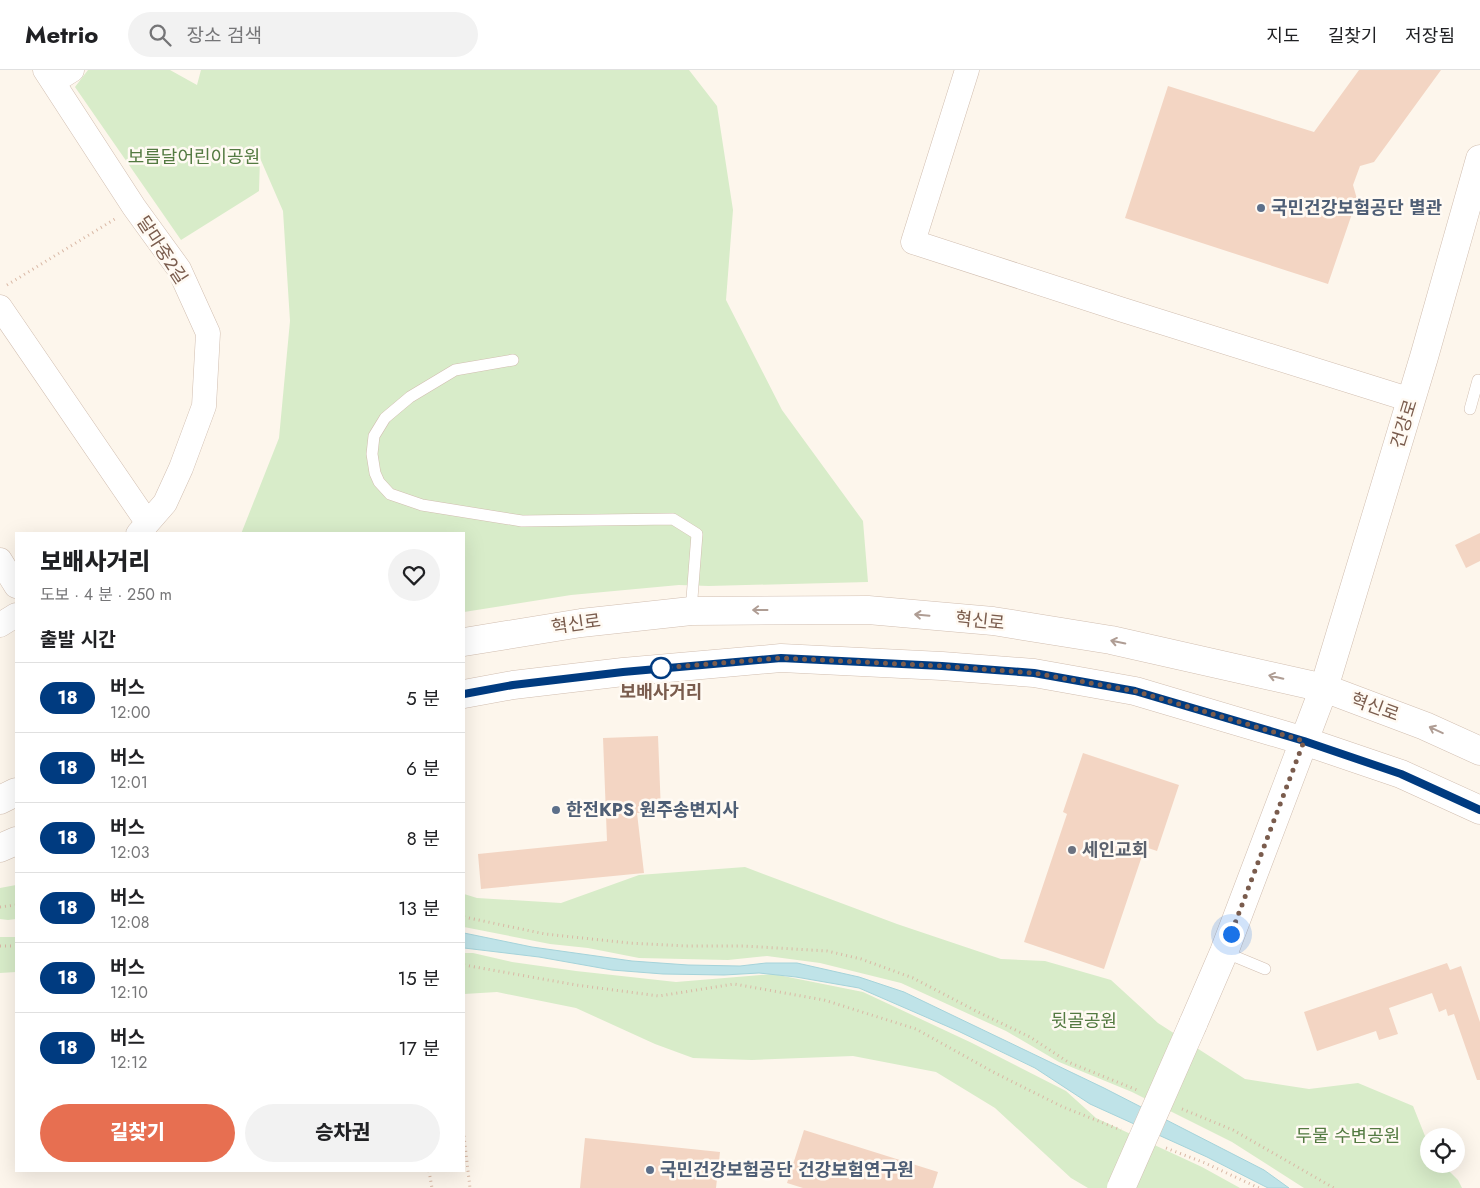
<!DOCTYPE html>
<html lang="ko">
<head>
<meta charset="utf-8">
<style>
	:root { --surface:#fff; --page:#f2f2f2; --text:#202124; --muted:#757577; --line:#e0e0e0; --accent:#e76f51 }
	body { margin:0; font-family:Jost,"Noto Sans KR",sans-serif; background:var(--page); color:var(--text); height:100vh; display:flex; flex-direction:column; font-size:19px; white-space:nowrap }
	* { box-sizing:border-box; margin:0 }
	p { font-size:16px; color:var(--muted) }
	.icon { flex:none; width:28px; height:28px; fill:none; stroke:currentColor; stroke-width:2; stroke-linecap:round; stroke-linejoin:round }
	.map { position:relative; flex:1; overflow:hidden }
	.details { position:absolute; left:15px; top:462px; width:450px; height:640px; display:flex; flex-direction:column; background:var(--surface); border-radius:0px; box-shadow:0 5px 20px #0002 }
	.details>* { flex:none }
	.badge { padding:0 10px; border-radius:16px; font-size:18px; line-height:32px }
	.fabs { position:absolute; left:1420px; top:1058px; display:grid; gap:10px }
	.fabs a { display:grid; place-items:center; width:45px; height:45px; border-radius:50%; background:var(--surface); box-shadow:0 5px 20px #0002; font-size:25px }
	.you { position:absolute; width:25px; height:25px; margin:-12px; border:4px solid #fff; border-radius:50%; background:#1a73e8; box-shadow:0 0 0 8px #1a73e833 }
	.map>.badge { position:absolute; translate:-50% -50%; box-shadow:0 0 0 2px #fff }
	h2 { padding:0 25px; font-size:19px; line-height:45px }
	.round { display:grid; place-items:center; flex:none; width:52px; height:52px; border-radius:26px; background:var(--page) }
	.summary { display:flex; align-items:center; justify-content:space-between; height:85px; padding:0 25px }
	h1 { font-size:24px; font-weight:800; line-height:38px }
	.action { display:flex; gap:10px; margin-top:auto; padding:10px 25px }
	.action a { flex:1; height:58px; border-radius:30px; background:var(--accent); color:#fff; font-size:20px; font-weight:800; line-height:58px; text-align:center }
	.action a+a { background:var(--page); color:var(--text) }
	ul { padding:0; list-style:none }
	li { display:flex; align-items:center; gap:15px; height:70px; padding:0 25px; border-top:1px solid var(--line) }
	li div { flex:1 }
	li b { display:block; font-size:19px }
	li em { font-style:normal }
	li .badge { min-width:55px; font-weight:700; text-align:center }
	header { display:flex; align-items:center; gap:30px; box-sizing:border-box; height:70px; padding:0 25px; background:var(--surface); border-bottom:1px solid var(--line) }
	header strong { font-size:24px }
	nav { display:flex; gap:28px; margin-inline-start:auto; font-size:18px }
	.search { width:350px; height:45px; background:var(--page); display:flex; align-items:center; gap:12px; box-sizing:border-box; padding:0 18px; border-radius:28px; color:var(--muted); font-size:19px }
	.map>svg:first-child { display:block }
	.green { fill:#d8ecc9 }
	.water { fill:#bfe3e8; stroke:#a5d3da }
	.building { fill:#f3d5c3 }
	.lines { fill:none; stroke-linecap:round; stroke-linejoin:round }
	.service-casing { stroke:#d1beb0; stroke-width:12 }
	.minor-casing { stroke:#d1beb0; stroke-width:25 }
	.tertiary-casing { stroke:#d1beb0; stroke-width:29 }
	.path { stroke:#d9b8a5; stroke-width:3; stroke-dasharray:1 4; stroke-linecap:butt }
	.service { stroke:#fff; stroke-width:11 }
	.minor { stroke:#fff; stroke-width:24 }
	.tertiary { stroke:#fff; stroke-width:28 }
	.tertiary-bridge-casing { stroke:#d1beb0; stroke-width:29; stroke-linecap:butt }
	.tertiary-bridge { stroke:#fff; stroke-width:28 }
	.oneway { stroke:#af9d94 }
	.line-casing { stroke:#fff; stroke-width:11 }
	.line { stroke:#003b80; stroke-width:8 }
	.walk { stroke:#7a5c4d; stroke-width:5; stroke-dasharray:0 9 }
	.service-dot { fill:#5c6f8a; stroke:#fffaf3; stroke-width:2 }
	.stop-dot { fill:#fff; stroke:#003b80; stroke-width:2.5 }
	.worship-dot { fill:#6b7280; stroke:#fffaf3; stroke-width:2 }
	.labels { text-anchor:middle; dominant-baseline:central; stroke-width:5; stroke-linejoin:round; paint-order:stroke }
	.park-label { font-size:18px; fill:#537a41; stroke:#fffaf3 }
	.service-label { font-size:18px; font-weight:bold; fill:#4e5e75; stroke:#fffaf3; text-anchor:start }
	.street-label { font-size:18px; fill:#7a5c4d; stroke:#fffaf3 }
	.stop-label { font-size:18px; font-weight:bold; fill:#7a5c4d; stroke:#fffaf3 }
	.worship-label { font-size:18px; font-weight:bold; fill:#5b616d; stroke:#fffaf3; text-anchor:start }
</style>
</head>
<body>
<header>
<strong>Metrio</strong>
<div class="search"><svg class="icon" aria-label="search" viewBox="0 0 24 24"><circle cx="10" cy="10" r="6"/><path d="M15 15l6 6"/></svg>장소 검색</div>
<nav><a>지도</a><a>길찾기</a><a>저장됨</a></nav>
</header>
<div class="map">
<svg width="1480" height="1118" viewBox="0 0 1480 1118">
	<rect width="100%" height="100%" fill="#fdf6ec"/>
	<path class="green" d="M88,0H170L197,15L201,0H689L717,36L733,140L726,230L782,340L863,451L868,512L709,516L679,515L571,525L464,542V464H241L279,368L290,251L283,141L260,88L259,121L181,170L75,17Z
		M745,797L897,854L1001,889L1045,891L1111,910L1158,953L1245,1009L1309,1019L1358,1013L1413,1036L1429,1076V1094H1442L1458,1110L1462,1118H1304L1232,1072L1132,1022L1059,992L1006,961L901,913L820,893L767,886L728,890L639,888L588,878L550,874L464,857V824L477,828L561,833L639,805Z
		M16,815V849L8,850L0,849V818Z
		M0,867H16V902L0,903Z
		M464,883H473L512,892L576,901L676,912L773,904L863,922L972,973L1066,1021L1096,1048L1202,1097L1240,1118H1088L1071,1108L995,1038L936,1002L853,986L752,990L693,988L655,974L576,938L497,922L464,924Z"/>
	<path class="water" d="M464,863L532,877L632,891L688,895L740,896L766,893H797L859,907L904,922L1104,1018L1264,1100L1289,1118H1268L1207,1087L1090,1034L1035,998L958,961L859,918L796,907L759,903L724,905L663,904L612,900L539,887L464,878Z"/>
	<path class="building" d="M1359,0H1441L1374,92L1360,96L1353,115L1357,129L1328,214L1125,148L1168,16L1314,62Z
		M1480,463V491L1466,498L1455,475Z
		M658,666L661,742L637,743L644,803L481,819L478,784L607,771L603,668Z
		M1083,683L1179,715L1157,781L1145,777L1104,899L1024,872L1067,744L1063,742Z
		M1447,893L1450,900L1461,896L1480,952V1010H1477L1454,944L1448,946L1446,939L1439,942L1432,923L1389,938L1398,964L1379,970L1376,961L1317,981L1304,942Z
		M804,1060L938,1102L933,1118H803L787,1113Z
		M585,1068L720,1082L716,1118H580Z"/>
	<g class="lines">
		<g class="service-casing">
			<path id="service" d="M513,290L455,300L410,327L385,348L374,366L372,384L375,403L379,412L390,424L422,435L522,451L673,449L697,464L691,541
				M1470,339L1478,310L1480,311
				M1224,882L1265,899"/>
		</g>
		<g class="minor-casing">
			<path id="minor" d="M45,0L134,137L179,199L208,263L204,336L181,398L165,433L138,464
				M967,0L913,172L1123,240L1411,330
				M53,12L72,0
				M0,237L147,452
				M0,490L16,516
				M0,555L16,545"/>
		</g>
		<g class="tertiary-casing">
			<path id="tertiary" d="M464,572L581,553L691,541L868,540L993,551L1111,570L1324,618L1425,656L1480,681
				M464,624L513,615L623,602L781,588L942,596L1034,603L1135,621L1304,671L1401,704L1480,740
				M0,730L16,722
				M0,778L16,771
				M1193,954L1224,882L1324,618L1424,287L1480,89"/>
		</g>
		<path class="path" d="M7,215L115,149
			M0,837L16,835
			M464,847L545,864L629,873L685,876H744L827,881L861,889L913,908L978,942L1030,967L1068,992L1137,1020
			M0,876H16
			M464,895L576,915L659,926L734,914L824,930L916,959L995,1003L1063,1037L1121,1060
			M1182,1039L1233,1060L1334,1118
			M464,1066L470,1118
			M1166,1078L1205,1093L1259,1118
			M429,1101L432,1118"/>
		<use href="#service" class="service"/>
		<use href="#minor" class="minor"/>
		<use href="#tertiary" class="tertiary"/>
		<g class="tertiary-bridge-casing">
			<path id="tertiary-bridge" d="M1121,1118L1193,954"/>
		</g>
		<use href="#tertiary-bridge" class="tertiary-bridge"/>
	</g>
	<defs><path id="oneway-shaft" d="M-6 0H5M1.5-3L5.5 0L1.5 3" fill="none" stroke-width="1.6" stroke-linecap="round" stroke-linejoin="round" transform="scale(1.25)"/></defs>
	<g class="oneway">
		<use href="#oneway-shaft" transform="translate(760 540) rotate(180)"/>
		<use href="#oneway-shaft" transform="translate(922 545) rotate(-175)"/>
		<use href="#oneway-shaft" transform="translate(1118 572) rotate(-168)"/>
		<use href="#oneway-shaft" transform="translate(1276 607) rotate(-167)"/>
		<use href="#oneway-shaft" transform="translate(1436 660) rotate(-155)"/>
	</g>
	<g class="lines">
		<g class="line-casing">
			<path id="line" d="M464,624L513,615L623,602L781,588L942,596L1034,603L1135,621L1304,671L1401,704L1480,740"/>
		</g>
		<use href="#line" class="line"/>
		<path class="walk" d="M661,598L781,588L942,596L1034,603L1135,621L1304,671L1231,864"/>
	</g>
	<g class="service-dot">
		<circle cx="1261" cy="138" r="5"/>
		<circle cx="556" cy="740" r="5"/>
		<circle cx="650" cy="1100" r="5"/>
	</g>
	<circle class="stop-dot" cx="661" cy="598" r="10"/>
	<circle class="worship-dot" cx="1072" cy="780" r="5"/>
	<g class="labels">
		<g class="park-label">
			<text x="194" y="87">보름달어린이공원</text>
			<text x="1084" y="951">뒷골공원</text>
			<text x="1348" y="1066">두물 수변공원</text>
		</g>
		<g class="service-label">
			<text x="1271" y="138">국민건강보험공단 별관</text>
			<text x="566" y="740">한전KPS 원주송변지사</text>
			<text x="660" y="1100">국민건강보험공단 건강보험연구원</text>
		</g>
		<g class="street-label">
			<text transform="translate(162 180) rotate(57)">달마중2길</text>
			<text transform="translate(1404 354) rotate(-73)">건강로</text>
			<text transform="translate(980 551) rotate(6)">혁신로</text>
			<text transform="translate(576 554) rotate(-8)">혁신로</text>
			<text transform="translate(1375 637) rotate(20)">혁신로</text>
		</g>
		<g class="stop-label">
			<text x="661" y="622">보배사거리</text>
		</g>
		<g class="worship-label">
			<text x="1082" y="780">세인교회</text>
		</g>
	</g>
</svg>
<div class="fabs">
<a><svg class="icon" aria-label="locate" viewBox="0 0 24 24"><circle cx="12" cy="12" r="6"/><path d="M12 2v4M12 18v4M2 12h4M18 12h4"/></svg></a>
</div>
<div class="you" style="left:1231px;top:864px"></div>
<section class="details">
<div class="summary"><div><h1>보배사거리</h1><p>도보 · 4 분 · 250 m</p></div><a class="round"><svg class="icon" aria-label="heart" viewBox="0 0 24 24"><path d="M12 20l-8-8c-3-5 5-10 8-4 3-6 11-1 8 4z"/></svg></a></div>
<h2>출발 시간</h2>
<ul>
<li><span class="badge" style="background:#003b80;color:#fff">18</span><div><b>버스</b><p>12:00</p></div><em>5 분</em></li>
<li><span class="badge" style="background:#003b80;color:#fff">18</span><div><b>버스</b><p>12:01</p></div><em>6 분</em></li>
<li><span class="badge" style="background:#003b80;color:#fff">18</span><div><b>버스</b><p>12:03</p></div><em>8 분</em></li>
<li><span class="badge" style="background:#003b80;color:#fff">18</span><div><b>버스</b><p>12:08</p></div><em>13 분</em></li>
<li><span class="badge" style="background:#003b80;color:#fff">18</span><div><b>버스</b><p>12:10</p></div><em>15 분</em></li>
<li><span class="badge" style="background:#003b80;color:#fff">18</span><div><b>버스</b><p>12:12</p></div><em>17 분</em></li>
</ul>
<div class="action"><a>길찾기</a><a>승차권</a></div>
</section>
</div>
</body>
</html>
